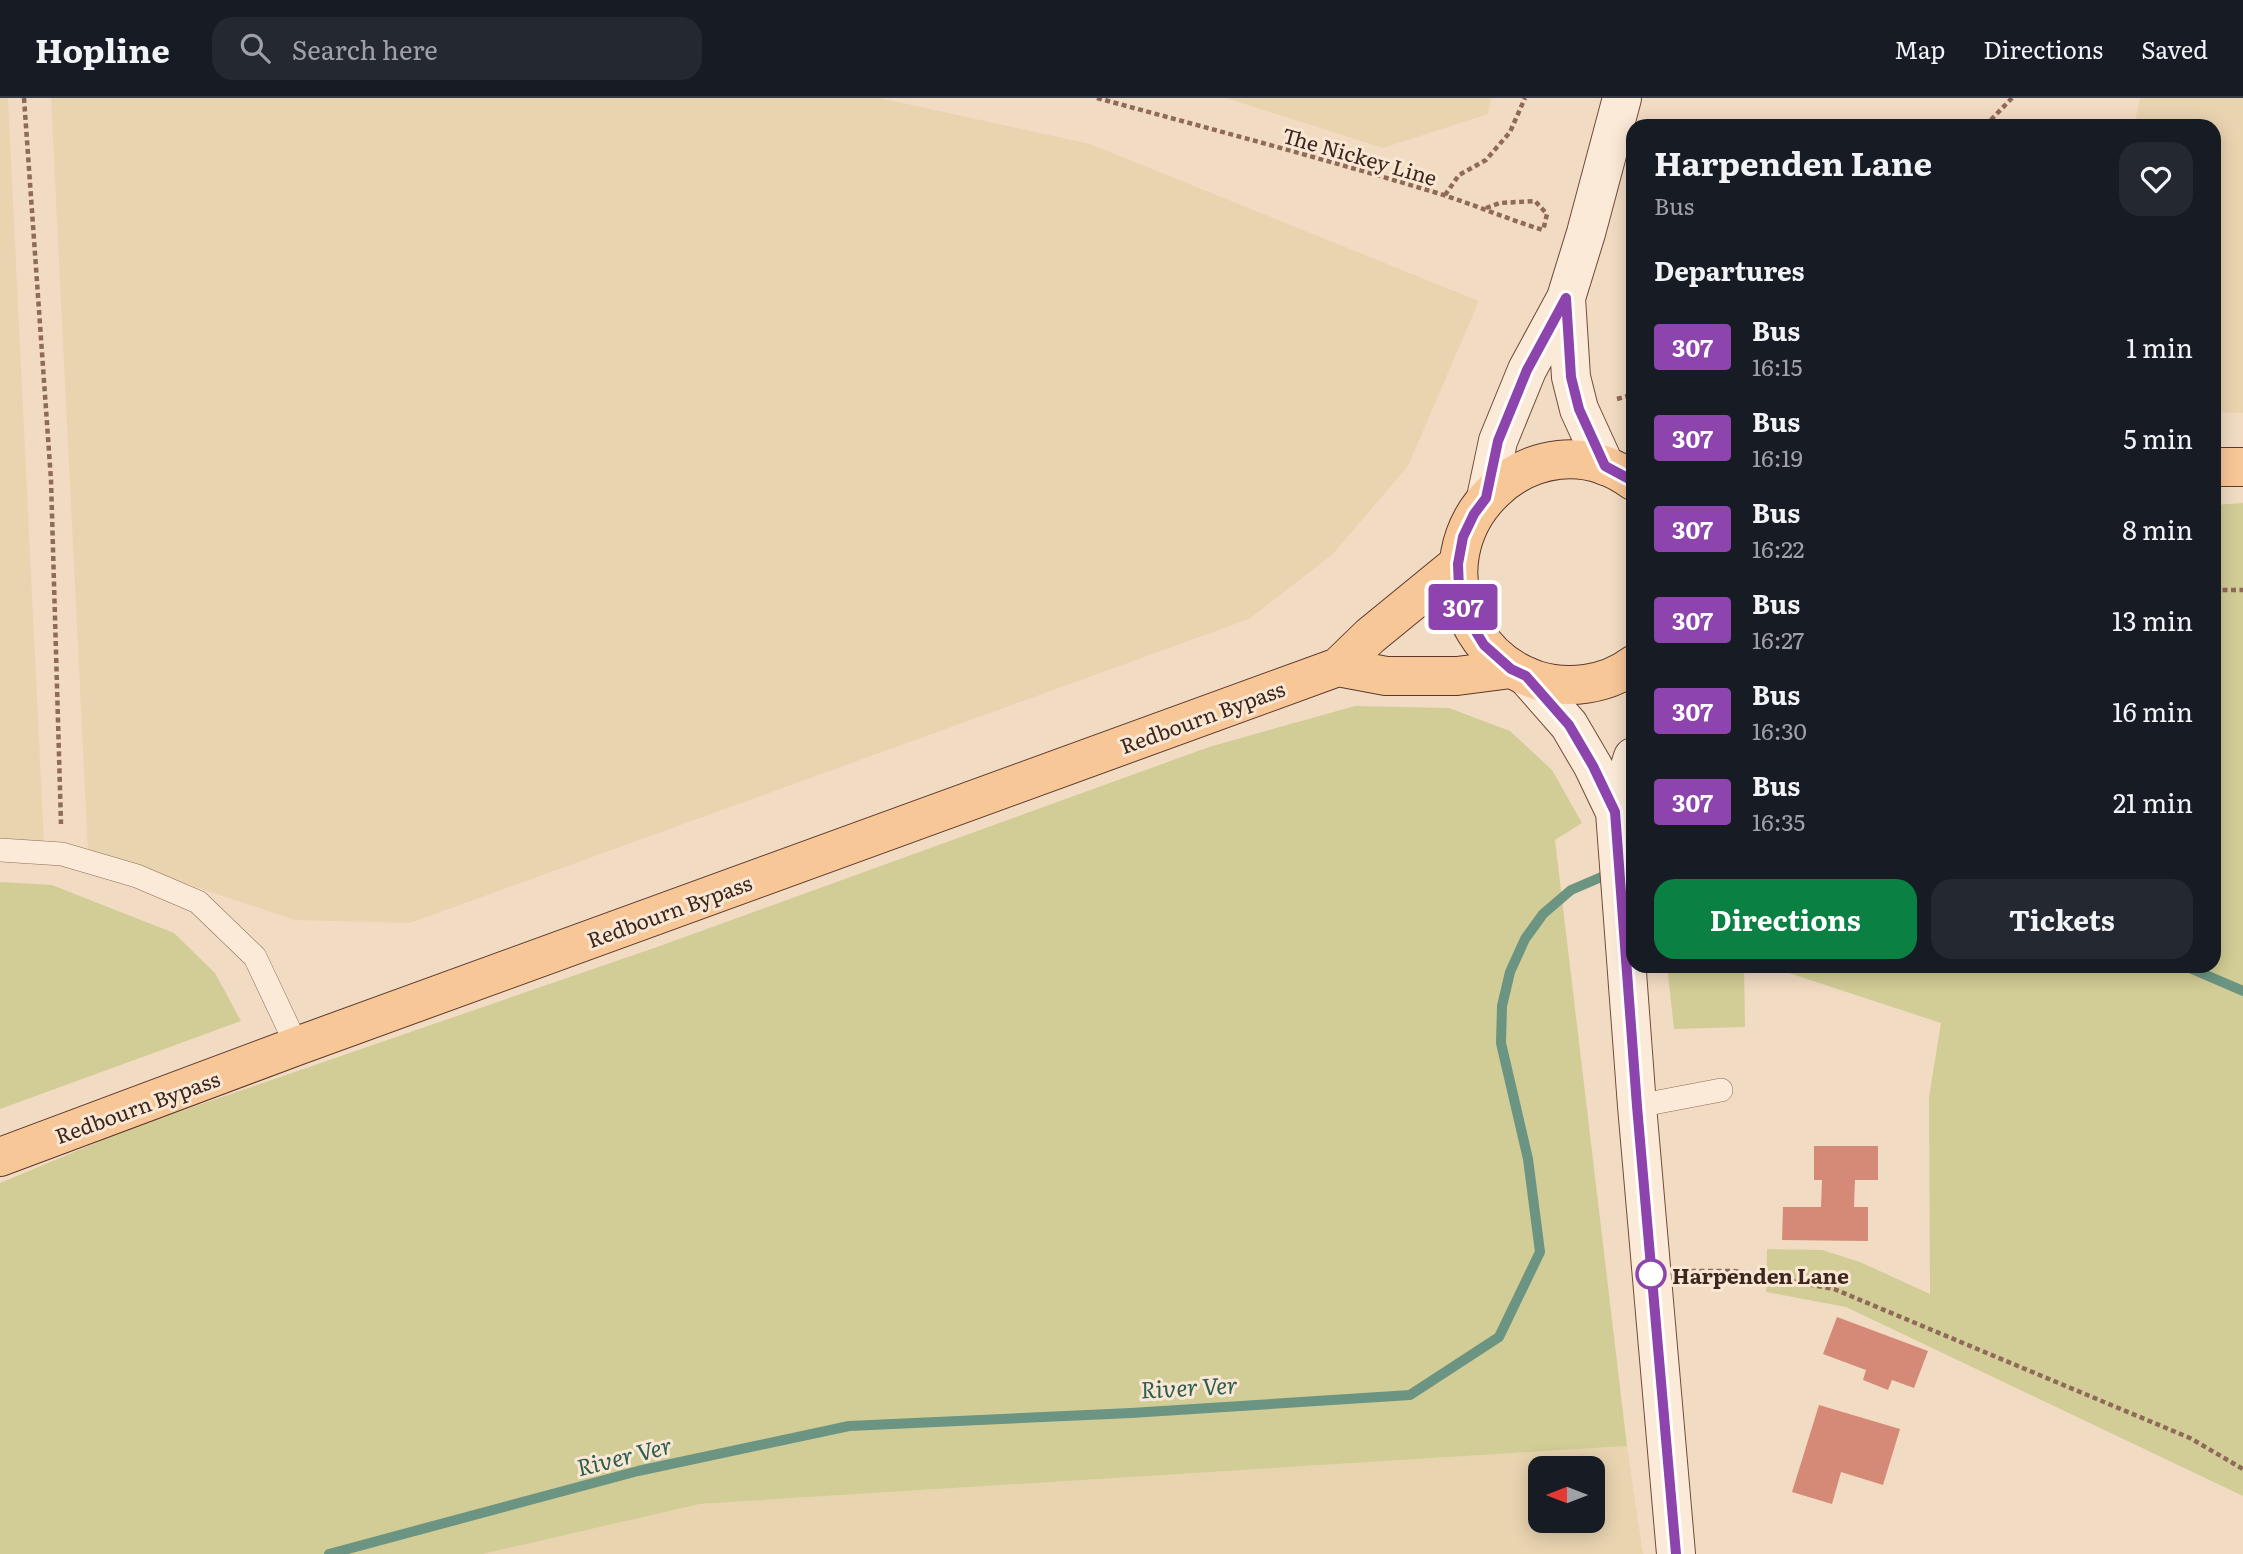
<!DOCTYPE html>
<html lang="en">
<head>
<meta charset="utf-8">
<style>
	:root { --surface:#171b24; --page:#242831; --text:#f1f3f6; --muted:#9ea1a6; --line:#363941; --accent:#0b8043 }
	body { margin:0; font-family:Literata,serif; background:var(--page); color:var(--text); height:100vh; display:flex; flex-direction:column; font-size:26px; white-space:nowrap }
	* { box-sizing:border-box; margin:0 }
	p { font-size:23px; color:var(--muted) }
	.icon { flex:none; width:38px; height:38px; fill:none; stroke:currentColor; stroke-width:2; stroke-linecap:round; stroke-linejoin:round }
	.map { position:relative; flex:1; overflow:hidden }
	.sheet { position:absolute; left:1626px; top:21px; width:595px; height:854px; display:flex; flex-direction:column; background:var(--surface); border-radius:21px; box-shadow:0 4px 18px #0003 }
	.sheet>* { flex:none }
	.badge { padding:0 14px; border-radius:5px; font-size:24px; line-height:46px }
	.needle { width:46px; rotate:270deg }
	.tools { position:absolute; left:1528px; top:1358px; display:grid; gap:14px }
	.tools a { display:grid; place-items:center; width:77px; height:77px; border-radius:14px; background:var(--surface); box-shadow:0 4px 18px #0003; font-size:35px }
	.map>.badge { position:absolute; translate:-50% -50%; box-shadow:0 0 0 4px #fff }
	h2 { padding:0 28px; font-size:26px; line-height:63px }
	.round { display:grid; place-items:center; flex:none; width:74px; height:74px; border-radius:21px; background:var(--page) }
	.headline { display:flex; align-items:center; justify-content:space-between; height:119px; padding:0 28px }
	h1 { font-size:33px; font-weight:700; line-height:52px }
	.cta { display:flex; gap:14px; margin-top:auto; padding:14px 28px }
	.cta a { flex:1; height:80px; border-radius:21px; background:var(--accent); color:#fff; font-size:28px; font-weight:700; line-height:80px; text-align:center }
	.cta a+a { background:var(--page); color:var(--text) }
	ul { padding:0; list-style:none }
	li { display:flex; align-items:center; gap:21px; height:91px; padding:0 28px }
	li div { flex:1 }
	li b { display:block; font-size:26px }
	li em { font-style:normal }
	li .badge { min-width:77px; font-weight:700; text-align:center }
	header { display:flex; align-items:center; gap:42px; box-sizing:border-box; height:98px; padding:0 35px; background:var(--surface); border-bottom:2px solid var(--line) }
	header strong { font-size:33px }
	nav { display:flex; gap:38px; margin-inline-start:auto; font-size:24px }
	.search { width:490px; height:63px; background:var(--page); display:flex; align-items:center; gap:18px; box-sizing:border-box; padding:0 24px; border-radius:21px; color:var(--muted); font-size:26px }
	.map>svg:first-child { display:block }
	.farmland { fill:#e9d4b0; fill-rule:evenodd }
	.green { fill:#d2cd96 }
	.lines { fill:none; stroke-linecap:round; stroke-linejoin:round }
	.stream { stroke:#6b9482; stroke-width:10 }
	.building { fill:#d48a76 }
	.lane-casing { stroke:#8f6a58; stroke-width:24 }
	.secondary-casing { stroke:#714b3b; stroke-width:40 }
	.primary-casing { stroke:#5c392c; stroke-width:40 }
	.path { stroke:#8f6a58; stroke-width:4.5; stroke-dasharray:5 3.5; stroke-linecap:butt }
	.lane { stroke:#fcead8; stroke-width:23 }
	.secondary { stroke:#fcead8; stroke-width:38 }
	.primary { stroke:#f8c798; stroke-width:38 }
	.line-casing { stroke:#fff; stroke-width:16 }
	.line { stroke:#8e44ad; stroke-width:10 }
	.stop-dot { fill:#fff; stroke:#8e44ad; stroke-width:3.5 }
	.labels { text-anchor:middle; dominant-baseline:central; stroke-width:6; stroke-linejoin:round; paint-order:stroke }
	.street-label { font-size:21px; fill:#3d261d; stroke:#f9e7d4 }
	.stop-label { font-size:21px; font-weight:bold; fill:#3d261d; stroke:#f9e7d4; text-anchor:start }
	.water-label { font-size:23px; font-style:italic; fill:#2b5e51; stroke:#f9e7d4 }
</style>
</head>
<body>
<header>
<strong>Hopline</strong>
<div class="search"><svg class="icon" aria-label="search" viewBox="0 0 24 24"><circle cx="10" cy="10" r="6"/><path d="M15 15l6 6"/></svg>Search here</div>
<nav><a>Map</a><a>Directions</a><a>Saved</a></nav>
</header>
<div class="map">
<svg width="2243" height="1456" viewBox="0 0 2243 1456">
	<rect width="100%" height="100%" fill="#f2dbc3"/>
	<path class="farmland" d="M0,0H8L44,745L0,742Z
		M51,0H880L1090,46L1479,203L1408,368L1333,456L1249,521L410,825L295,822L88,753Z
		M1226,0H1491L1488,16L1383,50Z
		M2140,0H2243V315L2214,314V28H2134Z
		M1627,1348L1643,1456H483L700,1406ZM1540,1370H1592V1423H1540Z"/>
	<path class="green" d="M2243,405V1398L1846,1209L1766,1194L1767,1151L1822,1152L1860,1164L1930,1196L1929,999L1941,925L1767,868H2214V407Z
		M1355,608L1449,610L1510,633L1552,672L1582,725L1555,742L1627,1348L700,1406L483,1456H0V1085L129,1031L657,849L1209,649Z
		M0,784L52,787L174,835L215,875L241,923L0,1011Z
		M1667,868H1744L1745,929L1674,931Z"/>
	<g class="lines">
		<path class="stream" d="M2185,868L2243,893
			M329,1456L638,1373L849,1328L1131,1315L1410,1297L1499,1239L1540,1154L1528,1061L1501,945L1502,908L1510,874L1525,841L1543,816L1571,792L1613,774"/>
	</g>
	<path class="building" d="M1814,1048H1878V1082H1855L1854,1109H1868V1143L1782,1142L1783,1109H1821L1822,1082H1814Z
		M1837,1219L1928,1253L1914,1290L1892,1282L1888,1292L1863,1282L1866,1272L1823,1256Z
		M1819,1307L1900,1331L1883,1387L1841,1374L1832,1406L1792,1394Z"/>
	<g class="lines">
		<g class="lane-casing">
			<path id="lane" d="M0,752L62,756L137,778L198,804L255,859L297,948
				M1637,1008L1721,992"/>
		</g>
		<g class="secondary-casing">
			<path id="secondary" d="M1566,200L1571,279L1579,311L1605,368
				M1486,400L1498,343L1527,272L1566,200L1586,135L1622,0
				M1526,578L1569,627L1593,668L1615,714L1637,1008L1676,1456
				M1615,714L1633,659"/>
		</g>
		<g class="primary-casing">
			<path id="primary" d="M2214,369H2243
				M1633,383C1537,312 1413,429 1475,533C1489,556 1510,573 1536,582C1568,592 1606,587 1633,567
				M1338,569L1386,578H1457L1511,571
				M0,1059L297,948L1338,569L1370,538L1458,466"/>
		</g>
		<path class="path" d="M24,0L51,382L61,726
			M1097,0C1211,31 1325,61 1437,95C1473,106 1507,121 1543,132
			M1985,28L2012,0
			M1445,97L1459,77L1486,62L1510,34L1525,0
			M1486,110L1500,105L1535,103L1547,116L1543,133
			M1617,301L1628,298L1633,300
			M2214,492H2243
			M1691,1173H1734L1834,1191L2190,1340L2243,1371"/>
		<use href="#lane" class="lane"/>
		<use href="#secondary" class="secondary"/>
		<use href="#primary" class="primary"/>
	</g>
	<g class="lines">
		<g class="line-casing">
			<path id="line" d="M1633,383L1605,368L1579,311L1571,279L1566,200L1527,272L1498,343L1486,400L1474,416L1463,439L1458,466L1459,491L1465,516L1484,547L1511,571L1526,578L1569,627L1593,668L1615,714L1637,1008L1676,1456"/>
		</g>
		<use href="#line" class="line"/>
	</g>
	<circle class="stop-dot" cx="1651" cy="1176" r="14"/>
	<g class="labels">
		<g class="street-label">
			<text transform="translate(1360 57) rotate(16)">The Nickey Line</text>
			<text transform="translate(1202 618) rotate(-20)">Redbourn Bypass</text>
			<text transform="translate(669 812) rotate(-20)">Redbourn Bypass</text>
			<text transform="translate(137 1008) rotate(-20)">Redbourn Bypass</text>
		</g>
		<g class="stop-label">
			<text x="1672" y="1176">Harpenden Lane</text>
		</g>
		<g class="water-label">
			<text transform="translate(1189 1288) rotate(-3)">River Ver</text>
			<text transform="translate(624 1357) rotate(-14)">River Ver</text>
		</g>
	</g>
</svg>
<div class="tools">
<a><svg class="needle" viewBox="-14 -14 28 28"><path d="M0-13l5 13h-10z" fill="#e53935"/><path d="M0 13l5-13h-10z" fill="#9ea1a6"/></svg></a>
</div>
<b class="badge" style="left:1463px;top:509px;background:#8e44ad;color:#fff">307</b>
<section class="sheet">
<div class="headline"><div><h1>Harpenden Lane</h1><p>Bus</p></div><a class="round"><svg class="icon" aria-label="heart" viewBox="0 0 24 24"><path d="M12 20l-8-8c-3-5 5-10 8-4 3-6 11-1 8 4z"/></svg></a></div>
<h2>Departures</h2>
<ul>
<li><span class="badge" style="background:#8e44ad;color:#fff">307</span><div><b>Bus</b><p>16:15</p></div><em>1 min</em></li>
<li><span class="badge" style="background:#8e44ad;color:#fff">307</span><div><b>Bus</b><p>16:19</p></div><em>5 min</em></li>
<li><span class="badge" style="background:#8e44ad;color:#fff">307</span><div><b>Bus</b><p>16:22</p></div><em>8 min</em></li>
<li><span class="badge" style="background:#8e44ad;color:#fff">307</span><div><b>Bus</b><p>16:27</p></div><em>13 min</em></li>
<li><span class="badge" style="background:#8e44ad;color:#fff">307</span><div><b>Bus</b><p>16:30</p></div><em>16 min</em></li>
<li><span class="badge" style="background:#8e44ad;color:#fff">307</span><div><b>Bus</b><p>16:35</p></div><em>21 min</em></li>
</ul>
<div class="cta"><a>Directions</a><a>Tickets</a></div>
</section>
</div>
</body>
</html>
